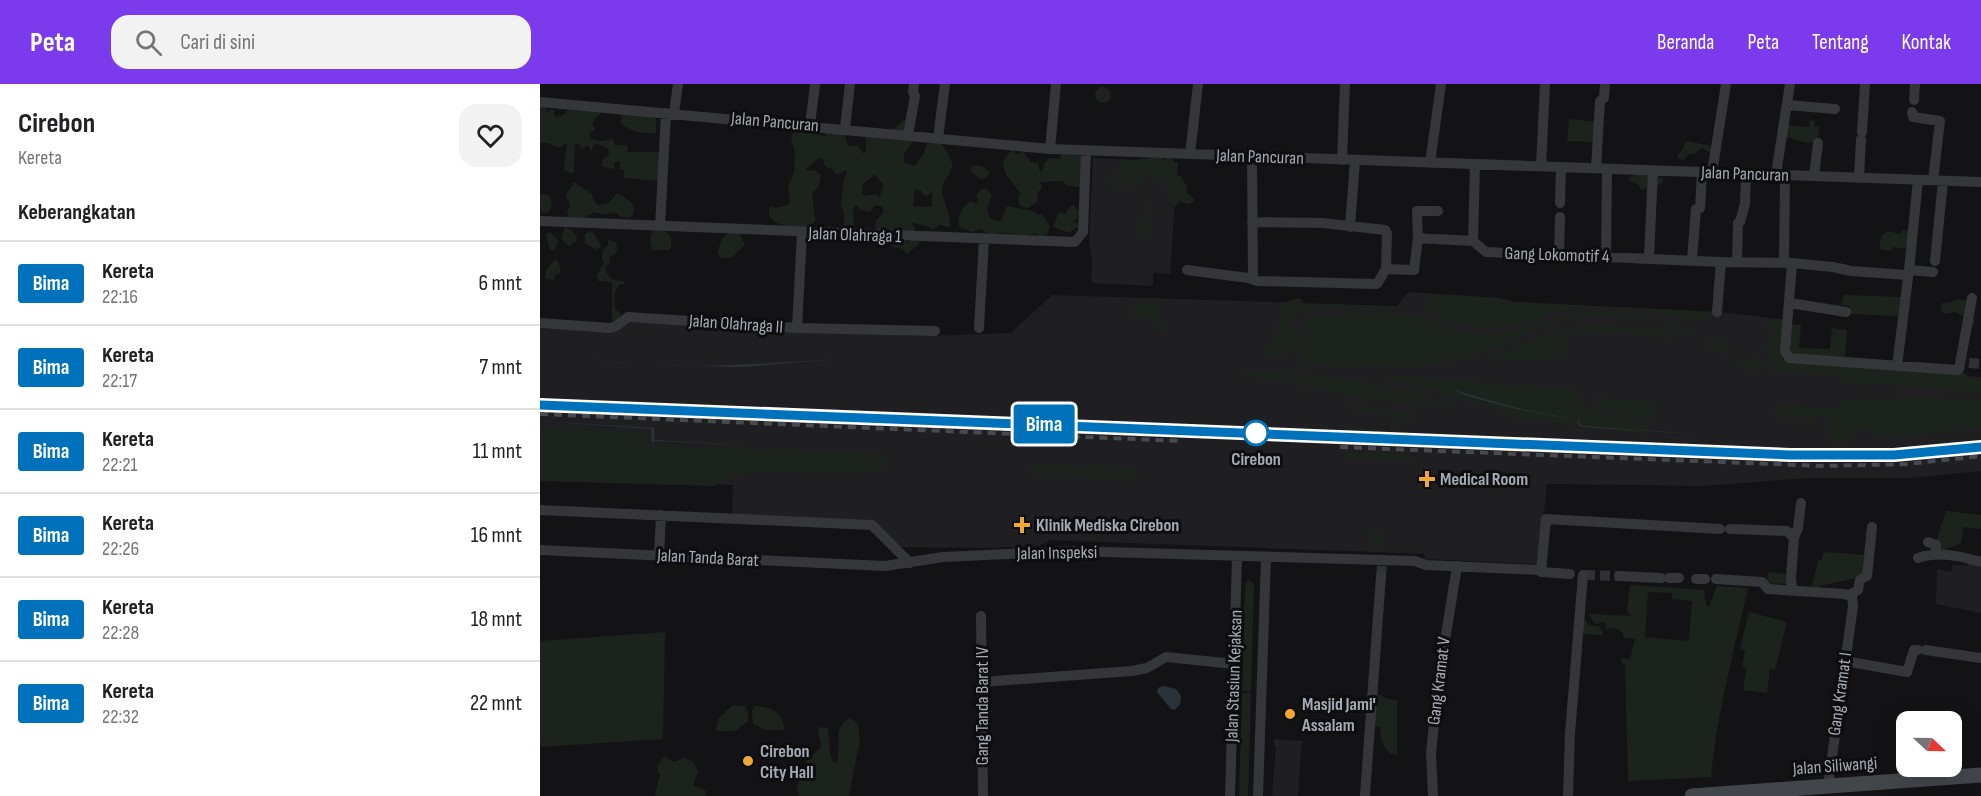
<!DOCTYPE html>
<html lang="id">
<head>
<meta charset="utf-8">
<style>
	:root { --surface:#fff; --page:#f2f2f2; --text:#202124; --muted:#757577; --line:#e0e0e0; --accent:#7c3aed }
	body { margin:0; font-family:"Sofia Sans Condensed",sans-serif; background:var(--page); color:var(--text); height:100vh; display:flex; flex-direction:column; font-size:22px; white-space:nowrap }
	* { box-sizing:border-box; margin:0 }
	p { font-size:20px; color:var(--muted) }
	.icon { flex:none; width:33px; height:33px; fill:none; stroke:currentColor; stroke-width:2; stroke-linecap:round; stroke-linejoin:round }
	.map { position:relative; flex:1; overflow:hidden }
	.drawer { display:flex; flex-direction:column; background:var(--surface); width:540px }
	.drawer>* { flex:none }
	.badge { padding:0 12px; border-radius:4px; font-size:21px; line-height:39px }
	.needle { width:39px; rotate:112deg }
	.tools { position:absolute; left:1356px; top:627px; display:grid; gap:12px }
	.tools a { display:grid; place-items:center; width:66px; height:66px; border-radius:12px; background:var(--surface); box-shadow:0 6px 24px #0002; font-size:30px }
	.map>.badge { position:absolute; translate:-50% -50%; box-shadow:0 0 0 3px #fff }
	h2 { padding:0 18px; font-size:22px; line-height:54px }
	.round { display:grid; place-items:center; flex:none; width:63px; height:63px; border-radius:18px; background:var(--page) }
	.overview { display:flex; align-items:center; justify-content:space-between; height:102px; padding:0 18px }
	h1 { font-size:28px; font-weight:700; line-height:45px }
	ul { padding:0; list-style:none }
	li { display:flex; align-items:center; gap:18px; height:84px; padding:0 18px; border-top:2px solid var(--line) }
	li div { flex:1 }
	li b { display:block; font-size:22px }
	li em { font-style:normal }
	li .badge { min-width:66px; font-weight:700; text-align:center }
	header { display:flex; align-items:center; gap:36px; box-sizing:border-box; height:84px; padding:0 30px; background:var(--accent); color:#fff }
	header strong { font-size:28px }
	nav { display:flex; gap:33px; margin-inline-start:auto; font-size:21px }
	.search { width:420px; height:54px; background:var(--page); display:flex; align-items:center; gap:15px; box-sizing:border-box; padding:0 21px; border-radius:18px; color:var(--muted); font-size:22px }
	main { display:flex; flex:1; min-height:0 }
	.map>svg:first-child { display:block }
	.built { fill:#1f1f22 }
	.green { fill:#1c231c; fill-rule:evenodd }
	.water { fill:#2a3339 }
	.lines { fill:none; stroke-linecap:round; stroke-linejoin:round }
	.street-tunnel { stroke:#303135; stroke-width:10; stroke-dasharray:10 5; stroke-linecap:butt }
	.street { stroke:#34363a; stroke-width:10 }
	.secondary { stroke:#42454a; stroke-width:15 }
	.rail { stroke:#474a4f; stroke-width:4; stroke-dasharray:8 6; stroke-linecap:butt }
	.line-casing { stroke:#fff; stroke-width:14 }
	.line { stroke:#0072bc; stroke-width:9 }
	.stop-dot { fill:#fff; stroke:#0072bc; stroke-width:3 }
	.poi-dot { fill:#efa932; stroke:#0e0e10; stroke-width:2 }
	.labels { text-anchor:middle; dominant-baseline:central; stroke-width:6; stroke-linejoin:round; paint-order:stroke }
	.street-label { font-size:18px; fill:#a5abb5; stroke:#0e0e10 }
	.stop-label { font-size:18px; font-weight:bold; fill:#a5abb5; stroke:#0e0e10 }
	.poi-label { font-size:18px; font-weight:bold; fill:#a5abb5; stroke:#0e0e10; text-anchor:start }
</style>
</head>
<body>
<header>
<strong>Peta</strong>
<div class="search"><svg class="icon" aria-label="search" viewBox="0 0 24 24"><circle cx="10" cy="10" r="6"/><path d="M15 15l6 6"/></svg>Cari di sini</div>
<nav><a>Beranda</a><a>Peta</a><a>Tentang</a><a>Kontak</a></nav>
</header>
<main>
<section class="drawer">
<div class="overview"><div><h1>Cirebon</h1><p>Kereta</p></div><a class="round"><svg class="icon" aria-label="heart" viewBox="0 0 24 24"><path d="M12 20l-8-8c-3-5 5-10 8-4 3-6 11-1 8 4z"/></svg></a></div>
<h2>Keberangkatan</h2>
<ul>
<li><span class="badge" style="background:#0072bc;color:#fff">Bima</span><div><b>Kereta</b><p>22:16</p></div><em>6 mnt</em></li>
<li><span class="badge" style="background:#0072bc;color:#fff">Bima</span><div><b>Kereta</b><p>22:17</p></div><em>7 mnt</em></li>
<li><span class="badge" style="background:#0072bc;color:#fff">Bima</span><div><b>Kereta</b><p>22:21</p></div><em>11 mnt</em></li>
<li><span class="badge" style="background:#0072bc;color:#fff">Bima</span><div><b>Kereta</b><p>22:26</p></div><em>16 mnt</em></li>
<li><span class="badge" style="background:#0072bc;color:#fff">Bima</span><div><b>Kereta</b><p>22:28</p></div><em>18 mnt</em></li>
<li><span class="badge" style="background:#0072bc;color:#fff">Bima</span><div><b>Kereta</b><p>22:32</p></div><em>22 mnt</em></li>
</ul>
</section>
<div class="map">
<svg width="1441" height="712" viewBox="0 0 1441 712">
	<rect width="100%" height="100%" fill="#131315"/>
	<path class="built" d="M553,74L638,78L630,190L613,189V202L551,199L552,176L549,157Z
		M868,208L959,214L974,218L1180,228L1246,236L1243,276L1426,289L1427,292L1441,293V387L1372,394H1271L1163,402L1007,400L999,480L885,475V470L539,457L510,456L499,462L446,464L357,463L333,437L192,433L193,401L0,394V244L71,247L87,238L384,252L471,249L512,211L857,222Z
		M1428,477L1441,479V529L1396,520L1397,485L1411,488L1413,480L1427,482Z
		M734,655L762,657L758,712H732L736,662H734Z"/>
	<path class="green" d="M555 11a8 8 0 1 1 16 0a8 8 0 1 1-16 0Z
		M0,20L6,23L7,30L10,25L14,26L15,33L22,32L28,26L60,27V31L55,34L52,40L56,45L50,49V55L62,57L73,55L75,61H87L88,68H121L119,97L84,94V86H80V77L74,79V85L64,83L61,80L63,75L69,71V65L59,60L54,61L51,67L48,61L42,65L39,60H35L34,88L30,89L24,86L27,60H24L20,64L8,59H0Z
		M80,30L113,32L116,35V49C105,51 87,47 80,38L82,33Z
		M365,35H367L374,56L364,70V78L375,82L384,69L387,59L400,58C405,64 410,73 412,79C415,86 403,95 402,105C402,118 412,131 410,143L399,141L393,146L385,141L372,139L375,146L364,156L368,158L371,156H378L380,159L367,170L363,165L353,163L349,154L335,146L336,137L344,128L342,123L336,121L329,128L321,126L316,121L313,126L314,141L310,146L307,145L304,141V128L301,123L303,100L307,87L305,86L297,91L292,85L285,83L283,75L280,73L266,85L268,87L275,86L281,91L279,102L272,110C274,119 273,127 276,136L270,144C256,143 223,144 230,122L234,124L248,121L250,116L248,101L254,89L255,68L251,54L254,46L274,47L284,53L286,52L285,48L303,45L308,62L317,61L324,70L326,67V53L349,49ZM335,90L343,101L340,113L336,110L324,112L322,109L323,100ZM375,105L380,106L386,113L392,108V123L373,122Z
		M1029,35L1058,38L1056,58L1027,57Z
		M1270,36L1275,37L1274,42L1279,43L1277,58L1266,59L1243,52L1245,41L1269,43Z
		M1145,57L1174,62L1171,69L1162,64L1154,70H1149L1143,76L1137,74C1139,67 1144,68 1145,57Z
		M472,66L478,71L481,68L484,69L491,78L498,79L500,88L503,86L504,80L509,74L520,75L521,70L541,72L542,103L528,102L522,97L500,98L502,104L498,108L497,118L488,124L480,122L478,114L481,110C476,103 461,87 463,78C464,75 470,68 472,66Z
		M621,73L625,76L628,73L637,79L631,89L641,92L646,101L647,109L654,114L653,118L649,120L639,117L636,122L632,123L630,117L636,109L630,108L628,103L617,98V90L608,88L604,90L605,96L603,102L595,100L589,102L585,100L579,107L571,105V93L578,89L579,81L583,77Z
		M432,82C439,81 444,82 449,88L447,94C439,97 436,91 430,87Z
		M1099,88L1122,94L1123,98L1116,103L1101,106L1096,99L1088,96L1092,92Z
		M34,98L51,109L57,121L69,119L77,109C87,114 101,122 90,134L81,133L77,129L61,130L54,128L41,136L29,134L27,128L30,122L26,111Z
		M447,104L449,108L452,110L447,126L450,134L460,138L467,122L493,127L499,131L502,130L510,142L507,151L501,152L495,149C481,155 463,144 451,152L440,145L431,148L419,142C417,133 423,121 431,117L434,119H438L436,111L442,105Z
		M0,110L8,111C13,117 13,122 8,128L3,129L0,126Z
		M531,121H534L538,128L537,134L533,138L538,140L539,142L529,149L513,143L518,130L522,128L524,131Z
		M608,121H611L613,123L611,130L614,135L610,142L613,148L607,157L603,156L597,151L601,147L600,141Z
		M25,143L31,146L37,152L36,157L30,162L26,160L21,154Z
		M113,146C128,147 135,150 130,166H112L110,154Z
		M1362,146L1371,147L1369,165L1352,163L1351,167L1339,165L1341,152L1347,147L1361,150Z
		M52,147L61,161L60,164L55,165L45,159V150Z
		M10,148L19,157L16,160L15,167L10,166L6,150Z
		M189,149H199L205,161L191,174H180L177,169L182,155Z
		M68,155L76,159L78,167L69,174L70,179L65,184C69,196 73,196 85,197L84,200L78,201L74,212L75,225L82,230L79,232L77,239L72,240V200L70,198L58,197L57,191L64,179L62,176L63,166L68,161Z
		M15,175L19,179L21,190H16L14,196L5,195L6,186Z
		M889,210L959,214L974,218L1173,228L1166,236C1146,237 1127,230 1107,227C1086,224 1064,224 1043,224C1012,225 985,243 954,244C929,246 907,234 883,228Z
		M1304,211L1361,213L1360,232L1309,230V222L1301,221Z
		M617,214L621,224L620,237L628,244L625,248L614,243L607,234L592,233L588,230L597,218L604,220Z
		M757,214L761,215L763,220L857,223L856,225H769L761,228V224L755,229L751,236L754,248L761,257L763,235C796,231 844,225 877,232C897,236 917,248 938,250C971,252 1000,236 1032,230C1071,223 1116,232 1154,242C1109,236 1062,225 1017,238C983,247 954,269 919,276C867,286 812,282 759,280L761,258L756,264H748L747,272L733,274L723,267L737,249V243L742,236L738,230L741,220Z
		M1417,215L1426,216L1435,239L1431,245L1426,234L1416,228L1405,230L1401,226L1402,219H1409Z
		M1230,235L1246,236L1242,276L1426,290V293L1441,294V310L1372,302L1302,299L1301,291L1231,288L1228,284L1229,273L1224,267L1229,259L1230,251L1238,249L1230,245L1226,239V236Z
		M1250,240L1261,241L1259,264L1290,265L1292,244L1307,246L1305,276L1253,273L1247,263Z
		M1054,241L1157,248C1120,263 1073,239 1035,253V246L1027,245L1025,275H961L944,277C982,262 1013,243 1054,241Z
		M1184,253L1190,263L1187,269H1182L1160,259L1168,255Z
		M1217,273L1222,276V281L1218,286L1200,285L1197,282L1199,276H1208Z
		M698,287L752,289L751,299L696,290Z
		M754,289C812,293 867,304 921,325L841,316L779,306L753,300Z
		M837,291L917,296L1019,306L1028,302L1033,307H1038L1039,318L1044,324L1110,341L1111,350L1050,345L994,335L984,338L970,330Z
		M1056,314L1114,318L1113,335L1107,337L1053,321L1051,320Z
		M1375,314L1441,316V344L1348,354L1339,353L1332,346L1317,347C1313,350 1312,355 1307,357C1287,370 1287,341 1287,331L1283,330L1270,338L1267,335L1235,334V321L1300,325L1301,317Z
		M806,320L875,330L874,337L805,324Z
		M803,342L876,348V351L803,348Z
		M0,344L108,348V361L342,370L346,375L343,386L327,389L214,388L193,391L174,402L0,397Z
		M802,368L876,371L875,377L802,374Z
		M497,380L596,384L595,396L491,392V382H496Z
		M1406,427L1441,431V445L1423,443L1421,459L1399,468L1396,458Z
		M827,440C839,446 845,453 844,466L834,465V454Z
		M1284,468L1328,471L1326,489L1317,494L1279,502L1275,506L1272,502L1278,476H1281Z
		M1228,488L1248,490L1247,500L1227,499Z
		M709,495L714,500L711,608L702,607L705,501Z
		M1090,501L1164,506L1166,521L1169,523L1177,502L1208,504C1194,568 1177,627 1171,693L1088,697L1085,581L1081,580L1082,574L1090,575L1095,555L1084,554L1082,548L1076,544L1064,545L1067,540L1063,538L1055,540L1049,530L1091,532L1087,526ZM1108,508L1132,509V515L1152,517L1149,557L1105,553Z
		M1209,528L1247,538L1235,586L1230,585L1227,609L1203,606L1206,584L1202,583L1205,567L1200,565Z
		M1043,533L1049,541L1060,543L1063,548V551L1041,550Z
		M125,548L123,655L0,663V557Z
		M702,609H711L708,712H699Z
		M836,609L848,615L857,616V671C844,670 840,655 840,643L834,641Z
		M193,621L205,622L208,628V637L195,647H176L179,634Z
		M215,622C229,622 245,629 244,646H225L213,640L212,627Z
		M310,634L318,640L320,656L309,712H259L257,703L266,677L281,663L278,646L279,643L288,644L290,668L293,679H296C303,661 291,643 310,634Z
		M125,672L134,678L145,674L154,678L158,689L153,701L165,706L166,712H115L118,696L121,692L118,688L117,682Z"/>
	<path class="water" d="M0,267C35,272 70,279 106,281C171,284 235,279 300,275L202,283L106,281L78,279Z
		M910,305L977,324L1038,336L1041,341L1044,342L1169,351L1044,343L1040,342L1037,336L976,325L927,312Z
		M0,337L114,344V356L214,361L114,357L112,360L111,345Z
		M623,602L636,605L641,612L640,620L635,626L631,625L617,608L618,604Z"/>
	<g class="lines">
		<path class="street-tunnel" d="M1429,279L1441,280
			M1045,491L1079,492
			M841,492L842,482"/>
		<path class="street" d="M1374,16L1375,0
			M0,18L510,65L1441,98
			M1247,21L1295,25
			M1372,28L1373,33L1400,37L1393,96
			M134,29L138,0
			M270,41L275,1
			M305,44L310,0
			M1322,48L1325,0
			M368,51L375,12L373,8L374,0
			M398,54L405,0
			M510,65L516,0
			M650,70L658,0
			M712,73L713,195
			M802,76L805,0
			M890,79L901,0
			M935,80L933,157L946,168L1181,178
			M1001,82L1005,0
			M1056,84L1060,17L1064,14L1065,0
			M1172,89L1186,0
			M1236,90L1250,0
			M1274,92L1278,59
			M1319,94L1321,55
			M1020,119L1021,83
			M0,137L535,158L543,148L546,66
			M120,142L126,29
			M810,143L815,76
			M895,155L933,157
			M878,156L877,127H898
			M1019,171L1020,133
			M1066,173L1067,85
			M1109,174L1113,86
			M1152,176L1156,125L1160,124L1162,89
			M1395,177L1403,97
			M1197,178L1198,139L1200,138L1205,120L1206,90
			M1244,178L1245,91
			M1252,179L1293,183L1311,187L1367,191
			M846,185L874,186L878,154L890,155
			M647,186L708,194L717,197L837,200L846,185L847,149L845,146L783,139L712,138
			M1369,186L1378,96
			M1250,219L1306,228
			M1177,228L1181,178L1252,179L1245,267L1249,274L1417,286L1419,285L1432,214
			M0,239L70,244L76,242L88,233L257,244L395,247
			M257,244L262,149
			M439,244L444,155
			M1357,282L1369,186L1393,188
			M0,426L332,441L370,479
			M1190,445L1247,447L1254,454L1251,493L1252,506
			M1254,454L1258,444L1261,419
			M1388,458L1396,461V470
			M0,466L345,482L403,473L530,467L875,477L886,481L999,486L1001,488L1030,490
			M119,471L121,431
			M1378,474C1399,467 1420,472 1441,478
			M1001,488L1006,435L1180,445
			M1079,492L1121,494
			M1129,494H1139
			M1156,495H1165
			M1176,495L1222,498L1228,505L1305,510L1312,513L1313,522L1288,702
			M1309,511L1318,506L1320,496L1327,492L1332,443
			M441,532L443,712
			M1386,566L1441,574
			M1305,577L1367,588L1374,566H1378
			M441,598L592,587L607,584L626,573L694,580
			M825,711L841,492
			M690,712L697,472
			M718,712L726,473
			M893,712L891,669L898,600L917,482
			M1028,712L1030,649L1043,491"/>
		<path class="secondary" d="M1152,712L1441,691"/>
		<path class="rail" d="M0,320L641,346
			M0,330L641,357
			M788,352H790
			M800,352L1287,372L1388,369L1441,363
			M800,363L1284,382L1367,380L1441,372"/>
	</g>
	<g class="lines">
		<g class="line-casing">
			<path id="line" d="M0,321L1250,371H1354L1441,363"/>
		</g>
		<use href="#line" class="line"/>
	</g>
	<circle class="stop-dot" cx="716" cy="349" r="12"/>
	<g class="poi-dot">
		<path d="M884 386h6v6h6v6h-6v6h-6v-6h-6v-6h6z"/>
		<path d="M479 432h6v6h6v6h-6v6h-6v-6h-6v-6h6z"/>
		<circle cx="750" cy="630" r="6"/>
		<circle cx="208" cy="677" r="6"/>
	</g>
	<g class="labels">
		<g class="street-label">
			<text transform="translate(235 38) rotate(5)">Jalan Pancuran</text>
			<text transform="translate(720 73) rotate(2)">Jalan Pancuran</text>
			<text transform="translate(1205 90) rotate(2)">Jalan Pancuran</text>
			<text transform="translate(315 151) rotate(2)">Jalan Olahraga 1</text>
			<text transform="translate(1017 171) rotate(2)">Gang Lokomotif 4</text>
			<text transform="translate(196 240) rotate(4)">Jalan Olahraga II</text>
			<text transform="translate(517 469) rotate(-1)">Jalan Inspeksi</text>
			<text transform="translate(168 474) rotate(3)">Jalan Tanda Barat</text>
			<text transform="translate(694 592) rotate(-88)">Jalan Stasiun Kejaksan</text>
			<text transform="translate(899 597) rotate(-83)">Gang Kramat V</text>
			<text transform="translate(1300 610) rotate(-82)">Gang Kramat I</text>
			<text transform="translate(442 622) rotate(-90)">Gang Tanda Barat IV</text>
			<text transform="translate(1295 682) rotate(-4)">Jalan Siliwangi</text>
		</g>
		<g class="stop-label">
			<text x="716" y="375">Cirebon</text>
		</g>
		<g class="poi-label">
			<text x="900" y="395">Medical Room</text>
			<text x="496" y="441">Klinik Mediska Cirebon</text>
			<text x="762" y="620">Masjid Jami'<tspan x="762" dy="21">Assalam</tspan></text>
			<text x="220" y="667">Cirebon<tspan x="220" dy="21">City Hall</tspan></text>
		</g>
	</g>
</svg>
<div class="tools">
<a><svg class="needle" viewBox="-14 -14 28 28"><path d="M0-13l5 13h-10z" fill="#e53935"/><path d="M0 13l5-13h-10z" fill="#757577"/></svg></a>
</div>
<b class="badge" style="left:504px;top:340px;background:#0072bc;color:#fff">Bima</b>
</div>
</main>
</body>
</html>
